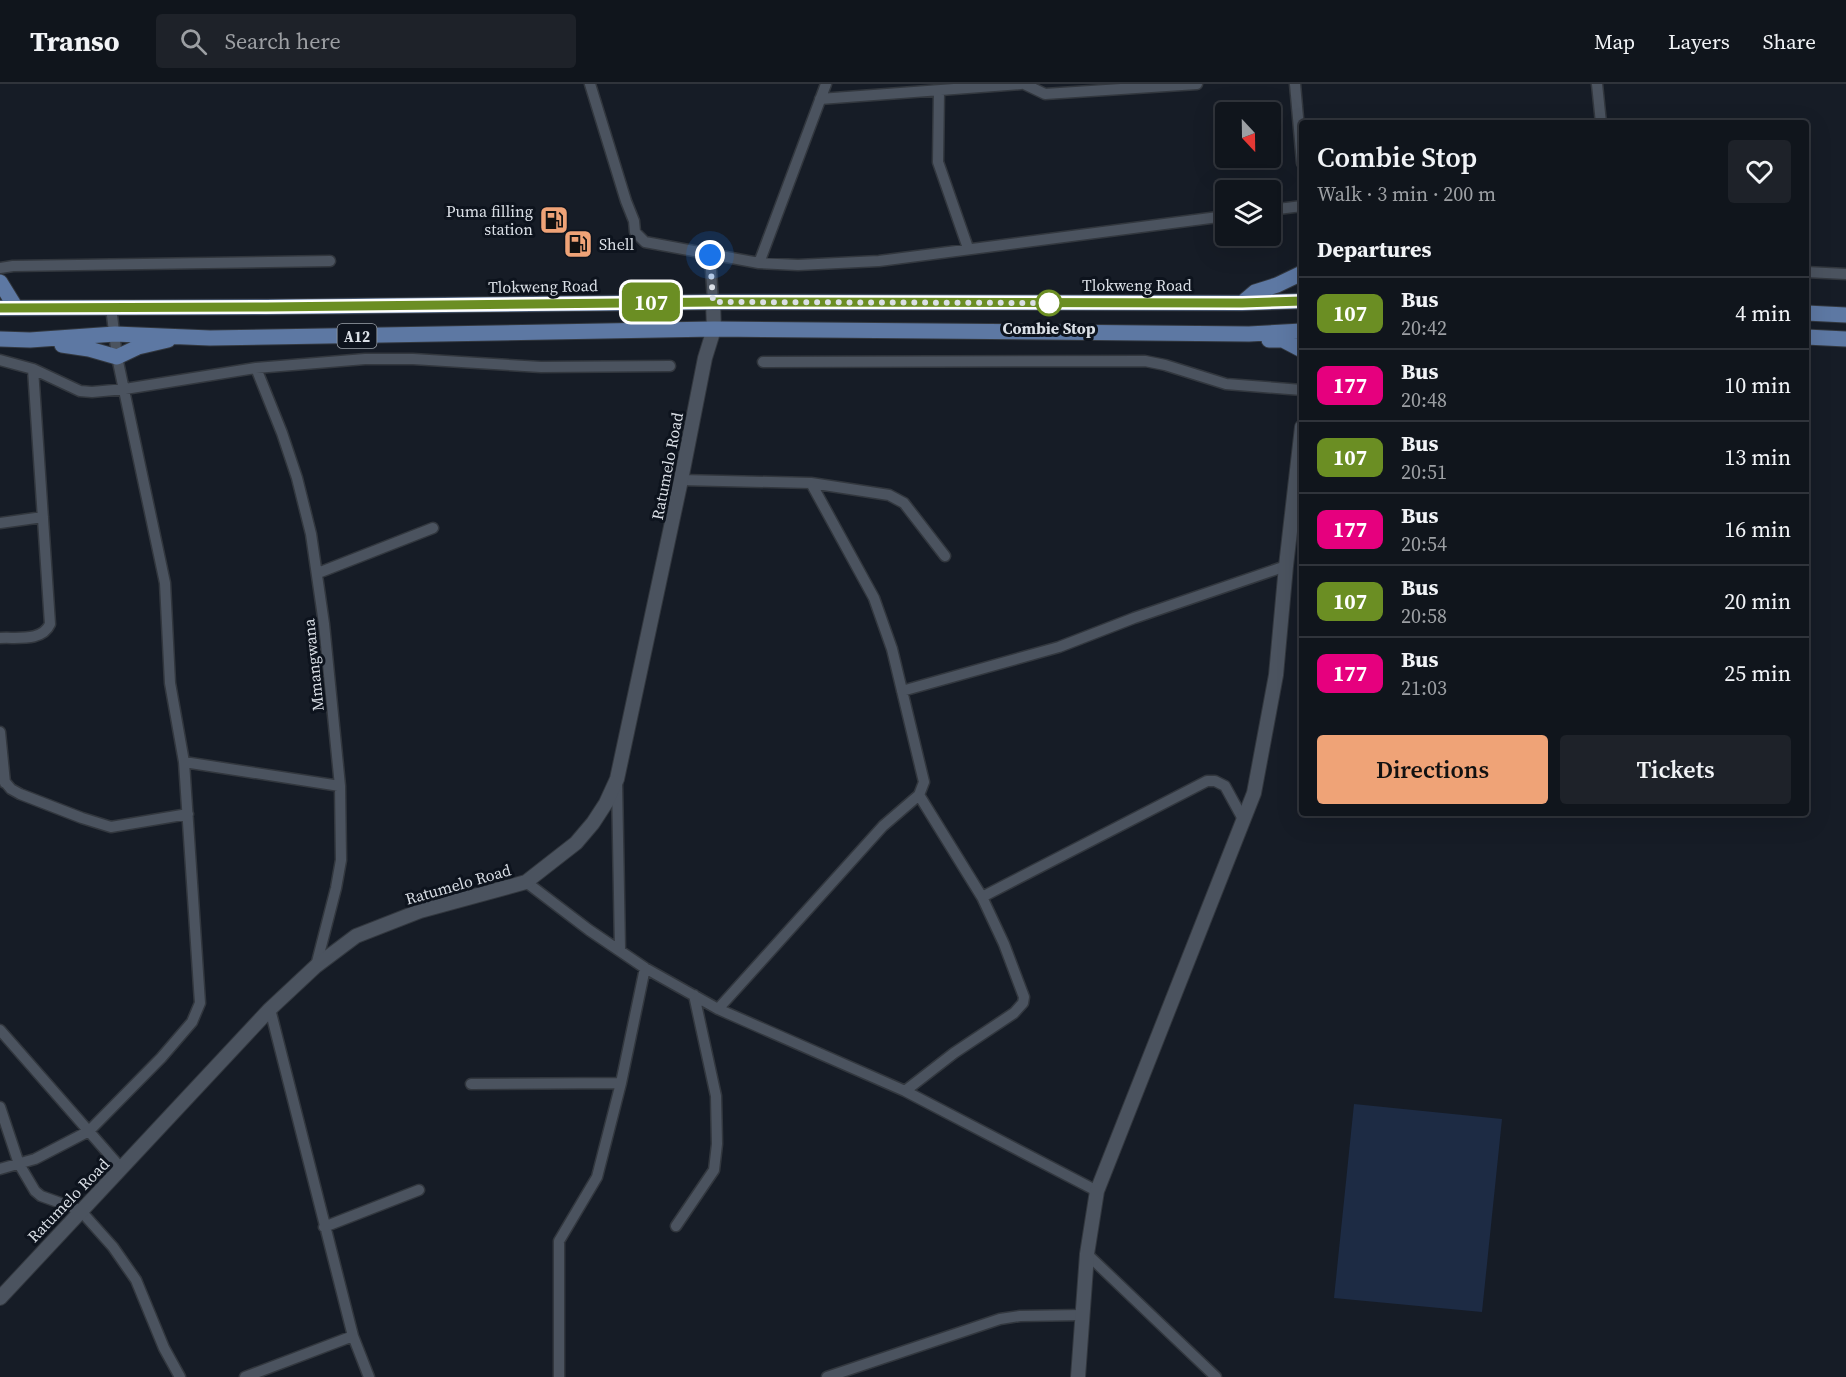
<!DOCTYPE html>
<html lang="en">
<head>
<meta charset="utf-8">
<style>
	:root { --surface:#10151c; --page:#1e2229; --text:#f1f3f6; --muted:#9c9fa3; --line:#30343b; --accent:#efa377 }
	body { margin:0; font-family:"Source Serif 4",serif; background:var(--page); color:var(--text); height:100vh; display:flex; flex-direction:column; font-size:22px; white-space:nowrap }
	* { box-sizing:border-box; margin:0 }
	p { font-size:20px; color:var(--muted) }
	.icon { flex:none; width:33px; height:33px; fill:none; stroke:currentColor; stroke-width:2; stroke-linecap:round; stroke-linejoin:round }
	.map { position:relative; flex:1; overflow:hidden }
	.sheet { position:absolute; left:1299px; top:36px; width:510px; height:696px; display:flex; flex-direction:column; background:var(--surface); border-radius:6px; box-shadow:0 6px 24px #0002,0 0 0 2px var(--line) }
	.sheet>* { flex:none }
	.badge { padding:0 12px; border-radius:9px; font-size:21px; line-height:39px }
	.needle { width:39px; rotate:158deg }
	.fabs { position:absolute; left:1215px; top:18px; display:grid; gap:12px }
	.fabs a { display:grid; place-items:center; width:66px; height:66px; border-radius:6px; background:var(--surface); box-shadow:0 6px 24px #0002,0 0 0 2px var(--line); font-size:30px }
	.you { position:absolute; width:30px; height:30px; margin:-15px; border:4px solid #fff; border-radius:50%; background:#1a73e8; box-shadow:0 0 0 9px #1a73e833 }
	.map>.badge { position:absolute; translate:-50% -50%; box-shadow:0 0 0 3px #fff }
	h2 { padding:0 18px; font-size:22px; line-height:54px }
	.round { display:grid; place-items:center; flex:none; width:63px; height:63px; border-radius:6px; background:var(--page) }
	.overview { display:flex; align-items:center; justify-content:space-between; height:102px; padding:0 18px }
	h1 { font-size:28px; font-weight:600; line-height:45px }
	.action { display:flex; gap:12px; margin-top:auto; padding:12px 18px }
	.action a { flex:1; height:69px; border-radius:6px; background:var(--accent); color:#111; font-size:24px; font-weight:600; line-height:69px; text-align:center }
	.action a+a { background:var(--page); color:var(--text) }
	ul { padding:0; list-style:none }
	li { display:flex; align-items:center; gap:18px; height:72px; padding:0 18px; border-top:2px solid var(--line) }
	li div { flex:1 }
	li b { display:block; font-size:22px }
	li em { font-style:normal }
	li .badge { min-width:66px; font-weight:700; text-align:center }
	header { display:flex; align-items:center; gap:36px; box-sizing:border-box; height:84px; padding:0 30px; background:var(--surface); border-bottom:2px solid var(--line) }
	header strong { font-size:28px }
	nav { display:flex; gap:33px; margin-inline-start:auto; font-size:21px }
	.search { width:420px; height:54px; background:var(--page); display:flex; align-items:center; gap:15px; box-sizing:border-box; padding:0 21px; border-radius:6px; color:var(--muted); font-size:22px }
	.map>svg:first-child { display:block }
	.green { fill:#1d2b44 }
	.lines { fill:none; stroke-linecap:round; stroke-linejoin:round }
	.street-casing { stroke:#32373e; stroke-width:13 }
	.secondary-casing { stroke:#32373e; stroke-width:16 }
	.primary-casing { stroke:#32373e; stroke-width:17 }
	.street { stroke:#4b535f; stroke-width:10 }
	.secondary { stroke:#4b535f; stroke-width:14 }
	.primary { stroke:#5d78a3; stroke-width:15 }
	.line-casing { stroke:#fff; stroke-width:14 }
	.line { stroke:#6b8e23; stroke-width:9 }
	.walk { stroke:#dadfe6; stroke-width:6; stroke-dasharray:0 10.8 }
	.stop-dot { fill:#fff; stroke:#6b8e23; stroke-width:3 }
	.labels { text-anchor:middle; dominant-baseline:central; stroke-width:6; stroke-linejoin:round; paint-order:stroke }
	.shield { fill:#0d131d; stroke:#9ca2aa; stroke-width:1.5 }
	.shield-label { font-size:15px; font-weight:bold; fill:#dadfe6 }
	.poi-label { font-size:16px; fill:#dadfe6; stroke:#0d131d; text-anchor:end }
	.street-label { font-size:16px; fill:#dadfe6; stroke:#0d131d }
	.stop-label { font-size:16px; font-weight:bold; fill:#dadfe6; stroke:#0d131d }
</style>
</head>
<body>
<header>
<strong>Transo</strong>
<div class="search"><svg class="icon" aria-label="search" viewBox="0 0 24 24"><circle cx="10" cy="10" r="6"/><path d="M15 15l6 6"/></svg>Search here</div>
<nav><a>Map</a><a>Layers</a><a>Share</a></nav>
</header>
<div class="map">
<svg width="1846" height="1293" viewBox="0 0 1846 1293">
	<rect width="100%" height="100%" fill="#161c26"/>
	<path class="green" d="M1354,1020L1502,1035L1482,1228L1334,1214Z"/>
	<g class="lines">
		<g class="street-casing">
			<path id="street" d="M590,0L626,117L634,137L635,148L645,158L759,179L798,181L879,177L1226,132
				M1024,0L1045,10L1197,0
				M1295,0L1302,79
				M1597,0L1601,39
				M939,7L938,78L968,164
				M820,15L1021,0
				M1270,126L1302,122
				M710,171L713,218
				M759,179L826,0
				M0,184L13,182L330,177
				M1806,188L1846,190
				M0,276L33,285L80,307L92,308L125,305L256,284L365,275H413L541,283L670,282
				M763,278L1145,277L1165,281L1226,300L1302,306
				M256,284L282,349L297,394L311,450L324,540L340,702L341,776L336,804L316,882
				M681,396L811,399L874,514L892,565L924,698L919,711L883,742L718,925
				M811,399L889,411L904,419L945,472
				M0,439L43,433
				M318,489L433,444
				M0,554C17,553 42,558 50,540L33,285
				M902,607L1059,563L1134,534L1286,482
				M0,648L5,699
				M184,678L340,702
				M0,692L11,705L20,710L82,734L111,743L188,730
				M617,698L620,866
				M526,798L589,846L645,884L718,925L905,1007L1097,1107
				M982,813L1207,697H1215L1225,702L1243,735
				M270,925L353,1252L369,1293
				M0,946L121,1084
				M471,1000L621,999
				M905,1007L954,969L1014,929L1023,919L1024,913L1004,860L982,813L919,711
				M0,1023L19,1080L35,1107L41,1112L80,1126L113,1163L136,1196L164,1264L180,1293
				M0,1085L35,1075L89,1047L161,974L192,938L200,919L184,678L170,599L165,499L117,273L111,223
				M676,1142L714,1086L717,1060L716,1012L694,911
				M324,1143L419,1106
				M1087,1170L1216,1293
				M245,1293L353,1252
				M559,1293V1157L597,1093L621,999L645,884
				M827,1293L1000,1235L1020,1232L1082,1231"/>
		</g>
		<g class="secondary-casing">
			<path id="secondary" d="M0,1214L270,925L316,882L356,852L420,827L526,798L576,759L593,739L606,719L617,695L681,396L705,274L714,245L713,218
				M1078,1293L1087,1170L1097,1107L1254,709L1276,591L1286,482L1302,343"/>
		</g>
		<g class="primary-casing">
			<path id="primary" d="M0,198L16,224
				M1242,219L1255,208L1277,201L1302,189
				M0,224L266,223L713,218L1242,219L1302,217
				M1806,229L1846,231
				M1806,253L1846,255
				M0,255L30,256L115,250L210,254L714,245L1249,250L1302,247
				M1269,256H1283L1302,266
				M62,261L89,265L117,273L138,263L168,256"/>
		</g>
		<use href="#street" class="street"/>
		<use href="#secondary" class="secondary"/>
		<use href="#primary" class="primary"/>
	</g>
	<g class="lines">
		<g class="line-casing">
			<path id="line" d="M0,224L266,223L713,218L1242,219L1302,217"/>
		</g>
		<use href="#line" class="line"/>
		<path class="walk" d="M710,171L713,218L1053,219H1049"/>
	</g>
	<defs>
		<g id="fuel-square" transform="scale(1.5)"><rect x="-9" y="-9" width="18" height="18" rx="4" fill="#efa377" stroke="#0d131d"/><path d="M-5.5-6h7V0h2V4h1.3V-2.5L3-4.5l.8-.8L6-3V5H2.5V1h-1V6h-7ZM-4.2-4.7v3.2H.2V-4.7Z" fill="#111"/></g>
	</defs>
	<g fill-rule="evenodd">
		<use href="#fuel-square" x="554" y="136"/>
		<use href="#fuel-square" x="578" y="160"/>
	</g>
	<circle class="stop-dot" cx="1049" cy="219" r="12"/>
	<g class="labels">
		<rect class="shield" x="337.5" y="240" width="39" height="24" rx="4.5"/>
		<g class="shield-label">
			<text x="357" y="252">A12</text>
		</g>
		<g class="poi-label">
			<text x="533" y="127">Puma filling<tspan x="533" dy="18">station</tspan></text>
			<text x="599" y="160" text-anchor="start">Shell</text>
		</g>
		<g class="street-label">
			<text x="1137" y="201">Tlokweng Road</text>
			<text transform="translate(543 202) rotate(-1)">Tlokweng Road</text>
			<text transform="translate(667 382) rotate(-79)">Ratumelo Road</text>
			<text transform="translate(313 581) rotate(-96)">Mmangwana</text>
			<text transform="translate(458 800) rotate(-16)">Ratumelo Road</text>
			<text transform="translate(68 1116) rotate(-46)">Ratumelo Road</text>
		</g>
		<g class="stop-label">
			<text x="1049" y="244">Combie Stop</text>
		</g>
	</g>
</svg>
<div class="fabs">
<a><svg class="needle" viewBox="-14 -14 28 28"><path d="M0-13l5 13h-10z" fill="#e53935"/><path d="M0 13l5-13h-10z" fill="#9c9fa3"/></svg></a>
<a><svg class="icon" aria-label="layers" viewBox="0 0 24 24"><path d="M12 4l9 5-9 5-9-5zM3 14l9 5 9-5"/></svg></a>
</div>
<div class="you" style="left:710px;top:171px"></div>
<b class="badge" style="left:651px;top:218px;background:#6b8e23;color:#fff">107</b>
<section class="sheet">
<div class="overview"><div><h1>Combie Stop</h1><p>Walk · 3 min · 200 m</p></div><a class="round"><svg class="icon" aria-label="heart" viewBox="0 0 24 24"><path d="M12 20l-8-8c-3-5 5-10 8-4 3-6 11-1 8 4z"/></svg></a></div>
<h2>Departures</h2>
<ul>
<li><span class="badge" style="background:#6b8e23;color:#fff">107</span><div><b>Bus</b><p>20:42</p></div><em>4 min</em></li>
<li><span class="badge" style="background:#e6007e;color:#fff">177</span><div><b>Bus</b><p>20:48</p></div><em>10 min</em></li>
<li><span class="badge" style="background:#6b8e23;color:#fff">107</span><div><b>Bus</b><p>20:51</p></div><em>13 min</em></li>
<li><span class="badge" style="background:#e6007e;color:#fff">177</span><div><b>Bus</b><p>20:54</p></div><em>16 min</em></li>
<li><span class="badge" style="background:#6b8e23;color:#fff">107</span><div><b>Bus</b><p>20:58</p></div><em>20 min</em></li>
<li><span class="badge" style="background:#e6007e;color:#fff">177</span><div><b>Bus</b><p>21:03</p></div><em>25 min</em></li>
</ul>
<div class="action"><a>Directions</a><a>Tickets</a></div>
</section>
</div>
</body>
</html>
